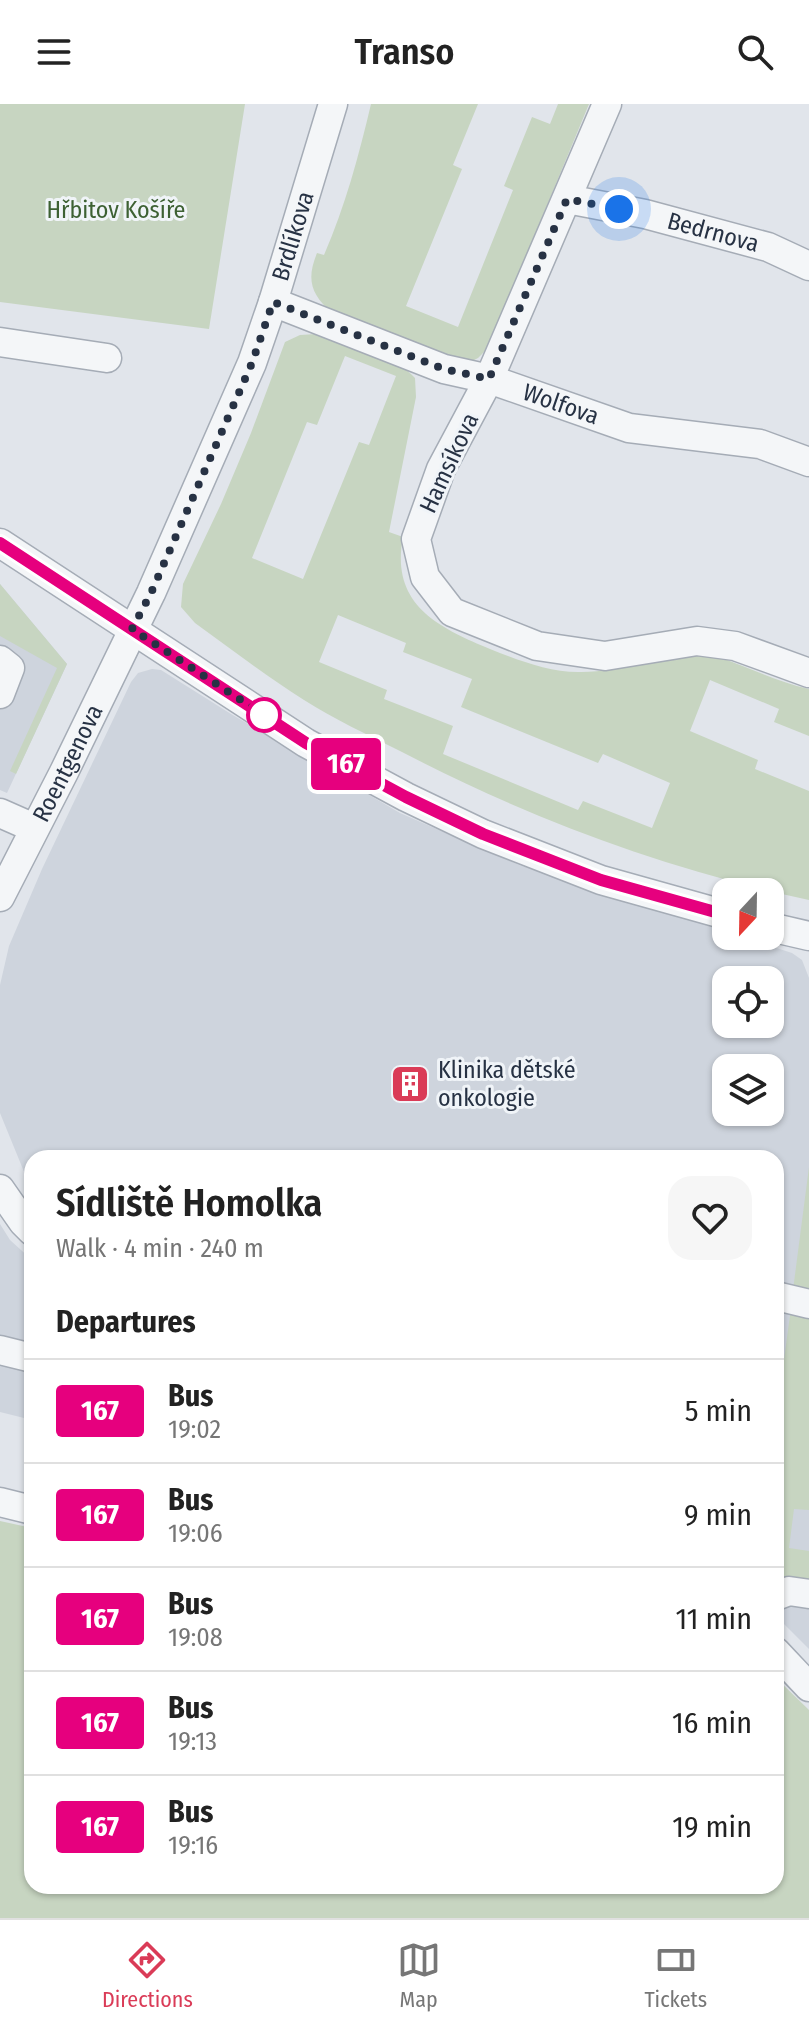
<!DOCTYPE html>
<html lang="en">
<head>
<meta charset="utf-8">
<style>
	:root { --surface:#fff; --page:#f6f6f6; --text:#222; --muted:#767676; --line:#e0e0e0; --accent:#da3b57 }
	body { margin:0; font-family:"Fira Sans Condensed",sans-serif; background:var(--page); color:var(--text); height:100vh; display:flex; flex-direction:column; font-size:30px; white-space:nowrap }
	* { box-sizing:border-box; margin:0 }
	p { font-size:26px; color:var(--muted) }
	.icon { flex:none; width:44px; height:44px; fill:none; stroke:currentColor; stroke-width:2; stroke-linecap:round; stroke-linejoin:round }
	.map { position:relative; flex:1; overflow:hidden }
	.side { position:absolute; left:24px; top:1046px; width:760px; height:744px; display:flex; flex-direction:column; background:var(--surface); border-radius:24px; box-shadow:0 2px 6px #0004 }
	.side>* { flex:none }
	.badge { padding:0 16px; border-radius:6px; font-size:28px; line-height:52px }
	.needle { width:52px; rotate:202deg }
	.tools { position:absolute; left:712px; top:774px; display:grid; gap:16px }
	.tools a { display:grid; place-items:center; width:72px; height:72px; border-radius:16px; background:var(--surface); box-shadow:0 2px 6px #0004; font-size:40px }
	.you { position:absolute; width:40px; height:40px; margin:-20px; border:6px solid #fff; border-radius:50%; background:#1a73e8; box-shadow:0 0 0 12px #1a73e833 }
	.map>.badge { position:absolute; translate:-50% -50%; box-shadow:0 0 0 4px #fff }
	h2 { padding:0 32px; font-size:30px; line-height:72px }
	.round { display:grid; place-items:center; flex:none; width:84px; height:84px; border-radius:24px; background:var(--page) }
	.headline { display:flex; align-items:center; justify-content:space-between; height:136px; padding:0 32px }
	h1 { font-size:38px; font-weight:600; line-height:60px }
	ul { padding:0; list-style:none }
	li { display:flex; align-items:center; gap:24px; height:104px; padding:0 32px; border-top:2px solid var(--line) }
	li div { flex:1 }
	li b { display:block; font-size:30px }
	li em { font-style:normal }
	li .badge { min-width:88px; font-weight:700; text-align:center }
	header { display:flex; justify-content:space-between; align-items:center; height:104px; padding:0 32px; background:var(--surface); font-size:36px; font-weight:600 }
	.menu { display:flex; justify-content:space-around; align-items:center; height:112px; border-top:2px solid var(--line); background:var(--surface); font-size:22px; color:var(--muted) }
	.menu a { display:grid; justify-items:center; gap:4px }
	.menu .selected { color:var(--accent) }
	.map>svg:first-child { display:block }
	.built { fill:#ced4dd; fill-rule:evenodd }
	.green { fill:#c7d5c1; fill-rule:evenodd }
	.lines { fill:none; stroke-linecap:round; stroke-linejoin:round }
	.minor-casing { stroke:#a5acb6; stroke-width:31 }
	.minor { stroke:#f4f6f8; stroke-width:28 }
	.line-casing { stroke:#fff; stroke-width:18 }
	.line { stroke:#e6007e; stroke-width:12 }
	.walk { stroke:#273244; stroke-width:8; stroke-dasharray:0 14.4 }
	.stop-dot { fill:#fff; stroke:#e6007e; stroke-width:4 }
	.labels { text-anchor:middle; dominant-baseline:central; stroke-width:6; stroke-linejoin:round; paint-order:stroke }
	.park-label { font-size:24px; fill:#3d6133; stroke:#f0f4f8 }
	.street-label { font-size:24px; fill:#273244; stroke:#f0f4f8 }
	.poi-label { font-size:24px; fill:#273244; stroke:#f0f4f8; text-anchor:start }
</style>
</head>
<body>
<header><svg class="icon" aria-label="menu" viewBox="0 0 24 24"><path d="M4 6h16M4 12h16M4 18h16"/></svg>Transo<svg class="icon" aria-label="search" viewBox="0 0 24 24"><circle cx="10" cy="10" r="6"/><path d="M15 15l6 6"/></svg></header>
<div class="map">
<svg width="809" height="1814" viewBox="0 0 809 1814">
	<rect width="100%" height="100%" fill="#e1e5eb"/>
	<path class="built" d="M0,480L67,560L7,689L0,686Z
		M152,565L161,566L231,610L400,709L519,761L726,827V832H740L792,849L802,856L809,874V1545L776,1512V1054H32V1079L27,1075L0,1009V881L9,842L42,765L131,578L138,569ZM726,876H770V920H726ZM726,964H770V1008H726Z
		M0,1120L10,1136L32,1156V1316L0,1308Z"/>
	<path class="green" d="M0,0H245L209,225L0,198Z
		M371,0H478L453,61L462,65L406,202L458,223L513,86L504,82L532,13L550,20L558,0H589L488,244L478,254L464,261L332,209C311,190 306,176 317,149L324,151C345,103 359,51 371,0Z
		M316,230C342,236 398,254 415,274L416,293L389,428L403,433C390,500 437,523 490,545C518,556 548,568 578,568C623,569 666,549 711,551C720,552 731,558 740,561C763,570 785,580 809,585V632L774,618L779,605L710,576L690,627L758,656L755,665L809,687V796C663,764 533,716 400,647C368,631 334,615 304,596C266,572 231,545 195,519L181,503L183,480L221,400L251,329L285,238L300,231ZM345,252L396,272L369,341L359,338L303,475L252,454L307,318L317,321ZM338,511L406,539L403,548L472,575L461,603L598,659L603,650L670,679L652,724L583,697L578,706L443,650L453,622L384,595L387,586L319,558Z
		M0,480L67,560L16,670L10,667L57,564L0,532Z
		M809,1063V1189L793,1186Z
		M791,1204L809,1209V1406L794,1405L789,1444L809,1447V1484L782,1478L776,1475V1315Z
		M0,1417L32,1424V1782H776V1574L809,1606V1814H0Z"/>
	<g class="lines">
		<g class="minor-casing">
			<g id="minor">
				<path d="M607,0L489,275L441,365L416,435L425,473L452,508L537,542L605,552L697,537L735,542L809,569"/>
				<path id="s1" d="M567,95L645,110L768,143L809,162"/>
				<path id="s2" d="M273,198L444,265L489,275L629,324L760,340L809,358"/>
				<path d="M0,238L107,254"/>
				<path d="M0,439L306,639L406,693L483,730L601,776L726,811"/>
				<path d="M0,556L10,564L0,590"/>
				<path d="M0,709L34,724"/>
				<path id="s3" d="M0,793L64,668L151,489L252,259L273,198L333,0"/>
				<path d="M770,823L809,832"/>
				<path d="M0,1085L23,1118L32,1127"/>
				<path d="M776,1192L809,1200"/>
				<path d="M0,1246L32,1254"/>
				<path d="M0,1398L32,1406"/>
				<path d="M776,1492L789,1487L809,1490"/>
				<path d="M776,1548L809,1583"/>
			</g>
		</g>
		<use href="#minor" class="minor"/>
	</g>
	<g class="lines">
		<g class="line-casing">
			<path id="line" d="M0,439L306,639L406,693L483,730L601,776L726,811"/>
		</g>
		<use href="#line" class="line"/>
		<path class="walk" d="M264,611L132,525L151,489L252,259L273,198L444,265L489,275L567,95L619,105"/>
	</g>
	<defs>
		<g id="building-square" transform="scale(2)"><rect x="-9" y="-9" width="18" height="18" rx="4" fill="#da3b57" stroke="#f0f4f8"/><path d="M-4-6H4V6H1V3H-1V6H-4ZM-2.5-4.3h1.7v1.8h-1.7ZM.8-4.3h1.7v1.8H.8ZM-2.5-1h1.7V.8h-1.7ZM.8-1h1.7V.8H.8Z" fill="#fff"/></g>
	</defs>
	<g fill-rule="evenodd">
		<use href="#building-square" x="410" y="980"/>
	</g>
	<circle class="stop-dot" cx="264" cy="611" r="16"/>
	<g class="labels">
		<g class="park-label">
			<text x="116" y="106">Hřbitov Košíře</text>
		</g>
		<g class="street-label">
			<text stroke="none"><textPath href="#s1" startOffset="150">Bedrnova</textPath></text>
			<text stroke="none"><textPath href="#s3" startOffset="724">Brdlíkova</textPath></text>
			<text stroke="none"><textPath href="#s2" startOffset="306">Wolfova</textPath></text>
			<text transform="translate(449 359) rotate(-65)">Hamsíkova</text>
			<text stroke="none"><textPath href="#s3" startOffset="150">Roentgenova</textPath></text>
		</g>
		<g class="poi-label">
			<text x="438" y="966">Klinika dětské<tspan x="438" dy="28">onkologie</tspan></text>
		</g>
	</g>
</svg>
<div class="tools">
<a><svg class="needle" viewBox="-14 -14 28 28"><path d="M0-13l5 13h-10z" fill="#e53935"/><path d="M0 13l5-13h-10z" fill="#767676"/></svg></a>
<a><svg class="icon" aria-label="locate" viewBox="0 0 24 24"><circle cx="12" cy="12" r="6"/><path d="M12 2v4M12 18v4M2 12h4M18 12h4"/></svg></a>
<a><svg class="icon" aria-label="layers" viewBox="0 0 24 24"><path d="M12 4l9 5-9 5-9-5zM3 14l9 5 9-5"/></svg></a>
</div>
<div class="you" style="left:619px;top:105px"></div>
<b class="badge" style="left:346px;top:660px;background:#e6007e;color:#fff">167</b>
<section class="side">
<div class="headline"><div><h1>Sídliště Homolka</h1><p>Walk · 4 min · 240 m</p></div><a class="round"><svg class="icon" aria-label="heart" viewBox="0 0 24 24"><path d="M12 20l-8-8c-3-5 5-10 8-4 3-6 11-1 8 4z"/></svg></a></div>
<h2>Departures</h2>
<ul>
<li><span class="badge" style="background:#e6007e;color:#fff">167</span><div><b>Bus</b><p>19:02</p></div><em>5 min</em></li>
<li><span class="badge" style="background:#e6007e;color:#fff">167</span><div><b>Bus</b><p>19:06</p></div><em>9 min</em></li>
<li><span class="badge" style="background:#e6007e;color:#fff">167</span><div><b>Bus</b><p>19:08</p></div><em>11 min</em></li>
<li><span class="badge" style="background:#e6007e;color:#fff">167</span><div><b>Bus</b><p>19:13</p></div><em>16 min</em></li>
<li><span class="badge" style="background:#e6007e;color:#fff">167</span><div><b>Bus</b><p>19:16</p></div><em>19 min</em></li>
</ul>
</section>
</div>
<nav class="menu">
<a class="selected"><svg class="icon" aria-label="directions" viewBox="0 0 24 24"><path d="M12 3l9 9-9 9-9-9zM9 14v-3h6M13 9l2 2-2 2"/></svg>Directions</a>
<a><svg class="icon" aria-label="map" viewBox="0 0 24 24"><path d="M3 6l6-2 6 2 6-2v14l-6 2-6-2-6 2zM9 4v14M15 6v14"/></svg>Map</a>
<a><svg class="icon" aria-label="tickets" viewBox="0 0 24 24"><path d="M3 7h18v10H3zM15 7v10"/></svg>Tickets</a>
</nav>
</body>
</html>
